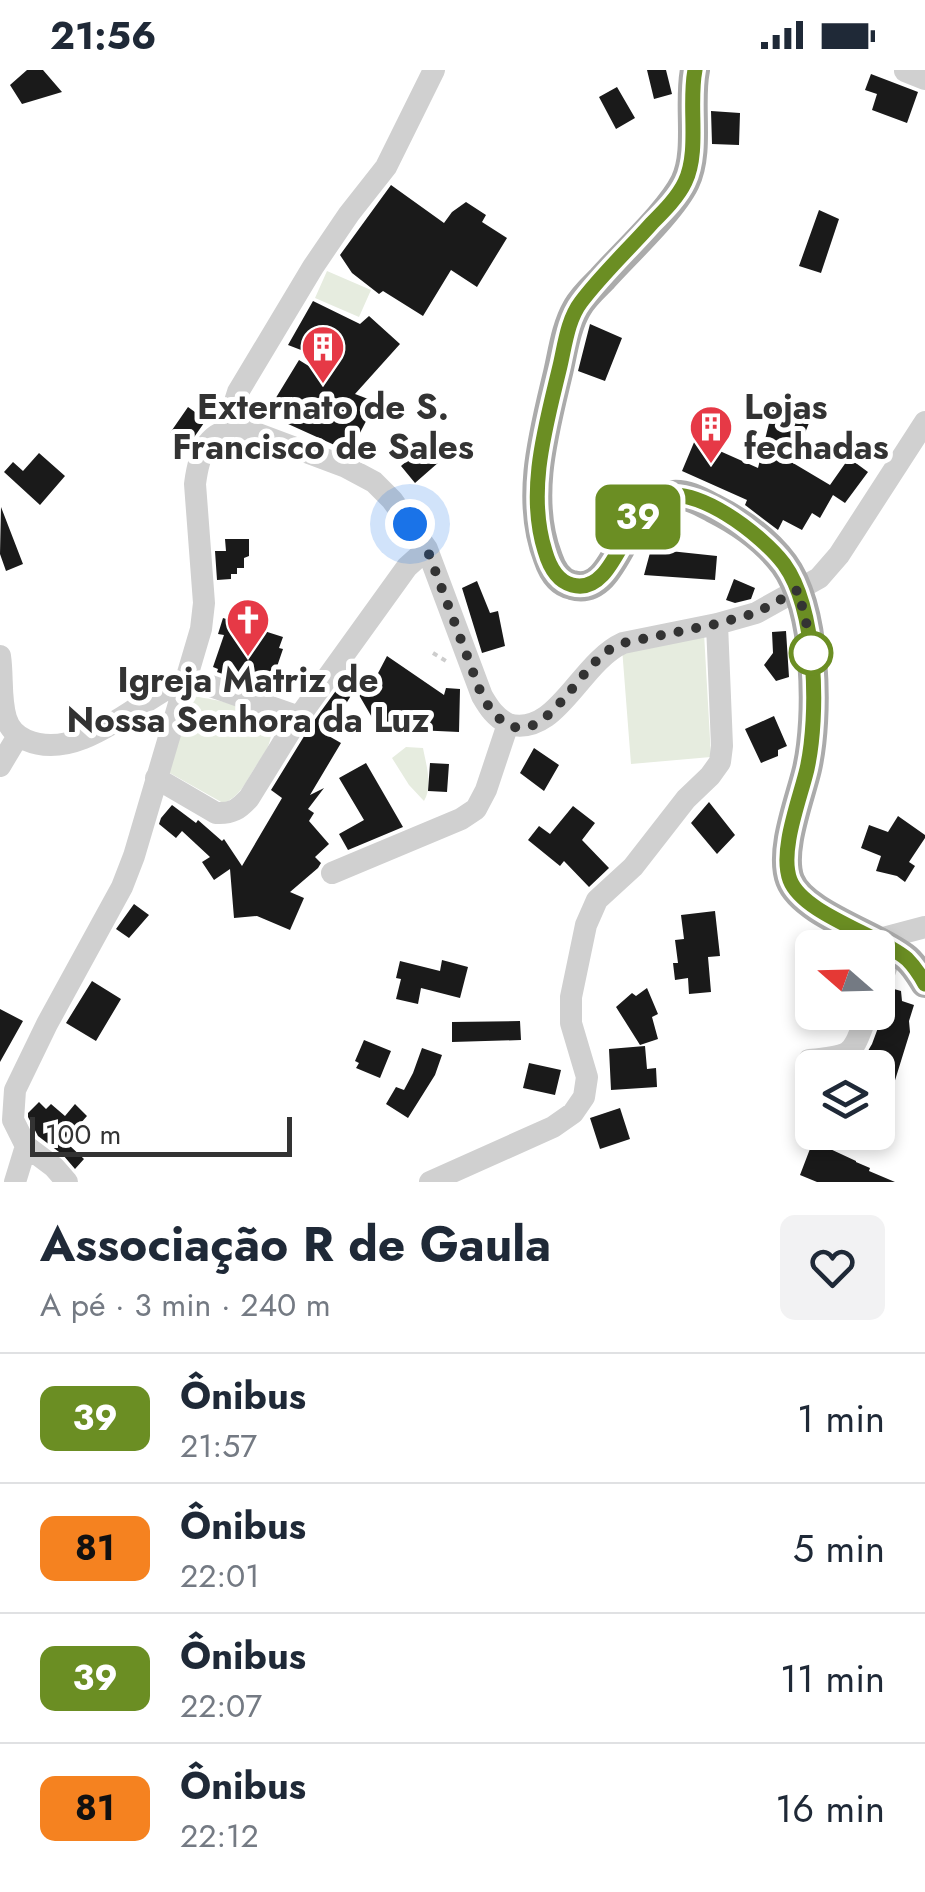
<!DOCTYPE html>
<html lang="pt">
<head>
<meta charset="utf-8">
<style>
	:root { --surface:#fff; --page:#f2f2f3; --text:#1f2937; --muted:#747a83; --line:#e0e1e3 }
	body { margin:0; font-family:Jost,sans-serif; background:var(--page); color:var(--text); height:100vh; display:flex; flex-direction:column; font-size:38px; white-space:nowrap }
	* { box-sizing:border-box; margin:0 }
	p { font-size:32px; color:var(--muted) }
	.icon { flex:none; width:55px; height:55px; fill:none; stroke:currentColor; stroke-width:2; stroke-linecap:round; stroke-linejoin:round }
	.map { position:relative; height:1112px; overflow:hidden }
	.drawer { display:flex; flex-direction:column; background:var(--surface); flex:1 }
	.drawer>* { flex:none }
	.badge { padding:0 20px; border-radius:15px; font-size:35px; line-height:65px }
	.needle { width:65px; rotate:290deg }
	.tools { position:absolute; left:795px; top:860px; display:grid; gap:20px }
	.tools a { display:grid; place-items:center; width:100px; height:100px; border-radius:15px; background:var(--surface); box-shadow:0 5px 15px #0003; font-size:50px }
	.scale { position:absolute; left:30px; bottom:25px; width:262px; box-sizing:border-box; padding-left:10px; border:5px solid #333; border-top:0; font-size:28px; line-height:35px; white-space:nowrap; color:#333; -webkit-text-stroke:8px #fff; paint-order:stroke }
	.you { position:absolute; width:50px; height:50px; margin:-25px; border:8px solid #fff; border-radius:50%; background:#1a73e8; box-shadow:0 0 0 15px #1a73e833 }
	.map>.badge { position:absolute; translate:-50% -50%; box-shadow:0 0 0 5px #fff }
	.round { display:grid; place-items:center; flex:none; width:105px; height:105px; border-radius:15px; background:var(--page) }
	.overview { display:flex; align-items:center; justify-content:space-between; height:170px; padding:0 40px }
	h1 { font-size:48px; font-weight:700; line-height:75px }
	ul { padding:0; list-style:none }
	li { display:flex; align-items:center; gap:30px; height:130px; padding:0 40px; border-top:2px solid var(--line) }
	li div { flex:1 }
	li b { display:block; font-size:38px }
	li em { font-style:normal }
	li .badge { min-width:110px; font-weight:700; text-align:center }
	.status { display:flex; justify-content:space-between; align-items:center; height:70px; padding:0 50px; background:var(--surface); direction:ltr }
	.status svg { height:28px; fill:currentColor }
	.map>svg:first-child { display:block }
	.green { fill:#e6ecdf }
	.building { fill:#1a1a1a }
	.lines { fill:none; stroke-linecap:round; stroke-linejoin:round }
	.path { stroke:#cdcdcd; stroke-width:4; stroke-dasharray:5 5; stroke-linecap:butt }
	.minor { stroke:#d0d0d0; stroke-width:22 }
	.major { stroke:#ababab; stroke-width:30 }
	.line-casing { stroke:#fff; stroke-width:22 }
	.line { stroke:#6b8e23; stroke-width:15 }
	.walk { stroke:#333; stroke-width:10; stroke-dasharray:0 18 }
	.stop-dot { fill:#fff; stroke:#6b8e23; stroke-width:5 }
	.labels { text-anchor:middle; dominant-baseline:central; stroke-width:10; stroke-linejoin:round; paint-order:stroke }
	.poi-label { font-size:35px; font-weight:bold; fill:#333; stroke:#fff }
</style>
</head>
<body>
<div class="status"><b>21:56</b><svg viewBox="0 0 49 12"><path d="M0 12V9h3v3zM5 12V6h3v6zM10 12V3h3v9zM15 12V0h3v12zM26 1h20v11H26zM47 4h2v5h-2z"/></svg></div>
<div class="map">
<svg width="925" height="1112" viewBox="0 0 925 1112">
	<rect width="100%" height="100%" fill="#fff"/>
	<path class="green" d="M327,201L371,220L359,247L315,228Z
		M704,563L711,687L631,694L622,578Z
		M191,626C209,628 264,638 270,656C275,671 262,687 254,699C246,712 239,728 223,733L168,702Z
		M406,677L423,678C426,694 433,716 424,731L409,715L392,688Z"/>
	<path class="building" d="M27,0H43L62,22L22,34L10,15Z
		M647,0H666L672,24L654,29Z
		M871,4L918,22L907,53L872,40L877,24L865,20Z
		M617,17L635,48L616,59L599,27Z
		M711,41L740,43L739,75L712,74Z
		M391,115L444,153L452,142L466,132L486,145L482,152L507,168L477,217L451,200L423,246L383,221L379,224L352,203L340,185Z
		M819,140L839,149L821,203L799,196Z
		M313,231L360,254L369,246L400,274L355,324L376,332L350,382L266,344L299,290L325,306L343,284L311,265L301,280L288,275Z
		M590,254L622,268L605,311L578,301Z
		M774,333L809,353L793,393L830,415L849,388L868,402L845,433L833,425L820,448L812,443L802,460L783,450L778,460L745,435L747,430L682,401L695,370L758,398Z
		M188,337L206,350L188,376L170,363Z
		M425,375L439,392L415,413L401,396Z
		M39,383L65,406L40,435L4,402L13,392L23,401Z
		M1,437L23,494L6,501L0,484Z
		M225,469H249V486L244,488V498H237V504H231V509L217,510L215,481H226Z
		M651,479L717,486L715,510L644,505Z
		M734,509L755,518L751,529L735,533L726,530Z
		M477,511L490,543L498,541L505,576L482,583L462,518Z
		M223,548L283,567L279,578L283,579L269,620L217,602L218,599L213,597L224,565L218,564Z
		M786,561L789,607L776,611L764,595L773,583L772,562Z
		M387,586L444,625L446,618L460,619L459,662L416,660L400,664L388,663L377,656L359,625L370,604L376,607Z
		M343,611L355,619L327,665L341,673L310,725L324,718L308,739L314,743L309,751L329,774L315,787L321,793L318,798L290,822L304,828L290,860L257,846L234,848L230,799L214,810L202,792L210,787L182,761L176,768L159,754L161,748L172,735L196,753L198,750L222,771L224,769L242,796L282,728L271,720L311,655Z
		M774,646L787,676L778,680V686L761,693L745,659Z
		M534,678L559,695L544,721L520,703Z
		M366,693L403,757L348,780L339,764L364,750L339,708Z
		M430,693L449,694L447,722L428,721Z
		M709,732L735,765L717,784L691,753Z
		M573,736L595,753L582,770L609,798L589,817L564,791L560,796L528,770L539,756L550,764Z
		M898,746L925,765V768L909,792L915,796L905,812L897,806L876,801L881,786L861,778L869,755L888,762Z
		M134,834L149,845L129,868L116,859Z
		M715,841L720,886L708,887L711,922L689,924L688,908L675,910L673,893H678L675,870L684,869L681,845Z
		M442,890L468,897L460,928L421,918L418,934L396,929L401,909L396,908L400,891L440,901Z
		M92,911L121,929L96,971L66,953Z
		M647,918L658,944L652,947L658,969L640,975L616,937L632,923L636,926Z
		M894,919L901,921L902,931L914,935L909,951L910,962L892,1020L878,1052V998H858L872,974L882,947L880,934L888,930Z
		M0,939L23,951L0,992Z
		M520,951L521,970L452,972V952Z
		M364,970L391,981L380,1008L356,998L359,993L355,991Z
		M645,976L647,999L656,998L657,1017L611,1020L609,979Z
		M422,978L442,985L435,1005L408,1048L386,1034L396,1017L404,1020L413,1003Z
		M529,993L561,1000L555,1025L523,1018Z
		M799,1010L812,1014V1049L799,1050L797,1018Z
		M39,1032L46,1039L51,1034L65,1046L75,1034L87,1046L71,1064L76,1068L69,1075L84,1089L75,1099L63,1085L38,1066L28,1047V1043Z
		M620,1038L630,1069L600,1079L590,1048Z
		M813,1071L856,1091V1092L870,1098L869,1101L895,1112H817L800,1105Z"/>
	<g class="lines">
		<path class="path" d="M433,583L446,591"/>
		<path class="minor" d="M905,1L925,9
			M231,358L230,347L238,322L313,197L349,144L386,97L434,0
			M0,586C3,605 0,629 6,648C9,658 17,666 26,670C81,694 140,627 188,608L299,647
			M508,654C557,668 579,593 623,573L717,554L756,543L819,508L839,485L925,352
			M0,696L18,666
			M156,708L216,743C232,744 239,739 249,728L299,647L407,497L427,479
			M876,870L925,857
			M878,919L893,880
			M809,990C856,986 851,985 868,942
			M26,1076L54,1097L67,1112
			M15,1112L26,1076L13,1050L15,1020L47,954L122,817L134,786L201,559L204,533L195,414C199,382 208,357 245,359L346,397L374,412L392,430L427,479L482,626C489,638 495,647 508,654L486,720L476,739L461,749L332,803
			M430,1112L553,1057L573,1043L584,1027L587,1007L571,953V927L586,855L597,830L633,797L686,729L710,706L720,692L722,676L717,554"/>
		<path class="major" d="M695,0C688,34 700,81 685,112C671,141 624,184 602,209C593,218 583,227 577,238C566,257 563,281 558,303C544,362 525,429 548,488C552,500 559,512 572,515C619,529 623,429 671,425C686,423 700,431 713,438C739,451 766,470 784,494C817,539 819,646 807,699C800,729 779,781 790,810C803,844 878,865 907,889C914,895 920,905 925,913"/>
	</g>
	<g class="lines">
		<g class="line-casing">
			<path id="line" d="M695,0C688,34 700,81 685,112C678,127 664,141 652,153C629,179 602,204 581,232C568,249 565,274 560,296C546,355 526,421 545,481C549,495 557,511 572,515C614,527 625,444 656,429C693,410 763,466 784,494C817,540 819,645 807,699C800,729 779,781 790,810C803,844 879,865 907,889C914,896 920,905 925,914"/>
		</g>
		<use href="#line" class="line"/>
		<path class="walk" d="M410,454L427,479L482,626C531,709 569,607 609,580C610,579 622,573 623,573L716,554L756,543L798,520L811,572V583"/>
	</g>
	<defs>
		<g id="building-pin" transform="scale(2.25)"><path d="M0 17L-7.5 6A9.5 9.5 0 1 1 7.5 6Z" fill="#e63946" stroke="#fff"/><path d="M-4-6H4V6H1V3H-1V6H-4ZM-2.5-4.3h1.7v1.8h-1.7ZM.8-4.3h1.7v1.8H.8ZM-2.5-1h1.7V.8h-1.7ZM.8-1h1.7V.8H.8Z" fill="#fff"/></g>
		<g id="church-pin" transform="scale(2.25)"><path d="M0 17L-7.5 6A9.5 9.5 0 1 1 7.5 6Z" fill="#e63946" stroke="#fff"/><path d="M-1.2-6h2.4v3.5h3.3v2.4h-3.3V6h-2.4V-.1h-3.3v-2.4h3.3Z" fill="#fff"/></g>
	</defs>
	<g fill-rule="evenodd">
		<use href="#building-pin" x="323" y="277"/>
		<use href="#building-pin" x="711" y="357"/>
		<use href="#church-pin" x="248" y="550"/>
	</g>
	<circle class="stop-dot" cx="811" cy="583" r="20"/>
	<g class="labels">
		<g class="poi-label">
			<text x="323" y="337">Externato de S.<tspan x="323" dy="40">Francisco de Sales</tspan></text>
			<text x="744" y="337" text-anchor="start">Lojas<tspan x="744" dy="40">fechadas</tspan></text>
			<text x="248" y="610">Igreja Matriz de<tspan x="248" dy="40">Nossa Senhora da Luz</tspan></text>
		</g>
	</g>
</svg>
<div class="tools">
<a><svg class="needle" viewBox="-14 -14 28 28"><path d="M0-13l5 13h-10z" fill="#e53935"/><path d="M0 13l5-13h-10z" fill="#747a83"/></svg></a>
<a><svg class="icon" aria-label="layers" viewBox="0 0 24 24"><path d="M12 4l9 5-9 5-9-5zM3 14l9 5 9-5"/></svg></a>
</div>
<div class="scale">100 m</div>
<div class="you" style="left:410px;top:454px"></div>
<b class="badge" style="left:638px;top:447px;background:#6b8e23;color:#fff">39</b>
</div>
<section class="drawer">
<div class="overview"><div><h1>Associação R de Gaula</h1><p>A pé · 3 min · 240 m</p></div><a class="round"><svg class="icon" aria-label="heart" viewBox="0 0 24 24"><path d="M12 20l-8-8c-3-5 5-10 8-4 3-6 11-1 8 4z"/></svg></a></div>
<ul>
<li><span class="badge" style="background:#6b8e23;color:#fff">39</span><div><b>Ônibus</b><p>21:57</p></div><em>1 min</em></li>
<li><span class="badge" style="background:#f58220;color:#111">81</span><div><b>Ônibus</b><p>22:01</p></div><em>5 min</em></li>
<li><span class="badge" style="background:#6b8e23;color:#fff">39</span><div><b>Ônibus</b><p>22:07</p></div><em>11 min</em></li>
<li><span class="badge" style="background:#f58220;color:#111">81</span><div><b>Ônibus</b><p>22:12</p></div><em>16 min</em></li>
</ul>
</section>
</body>
</html>
